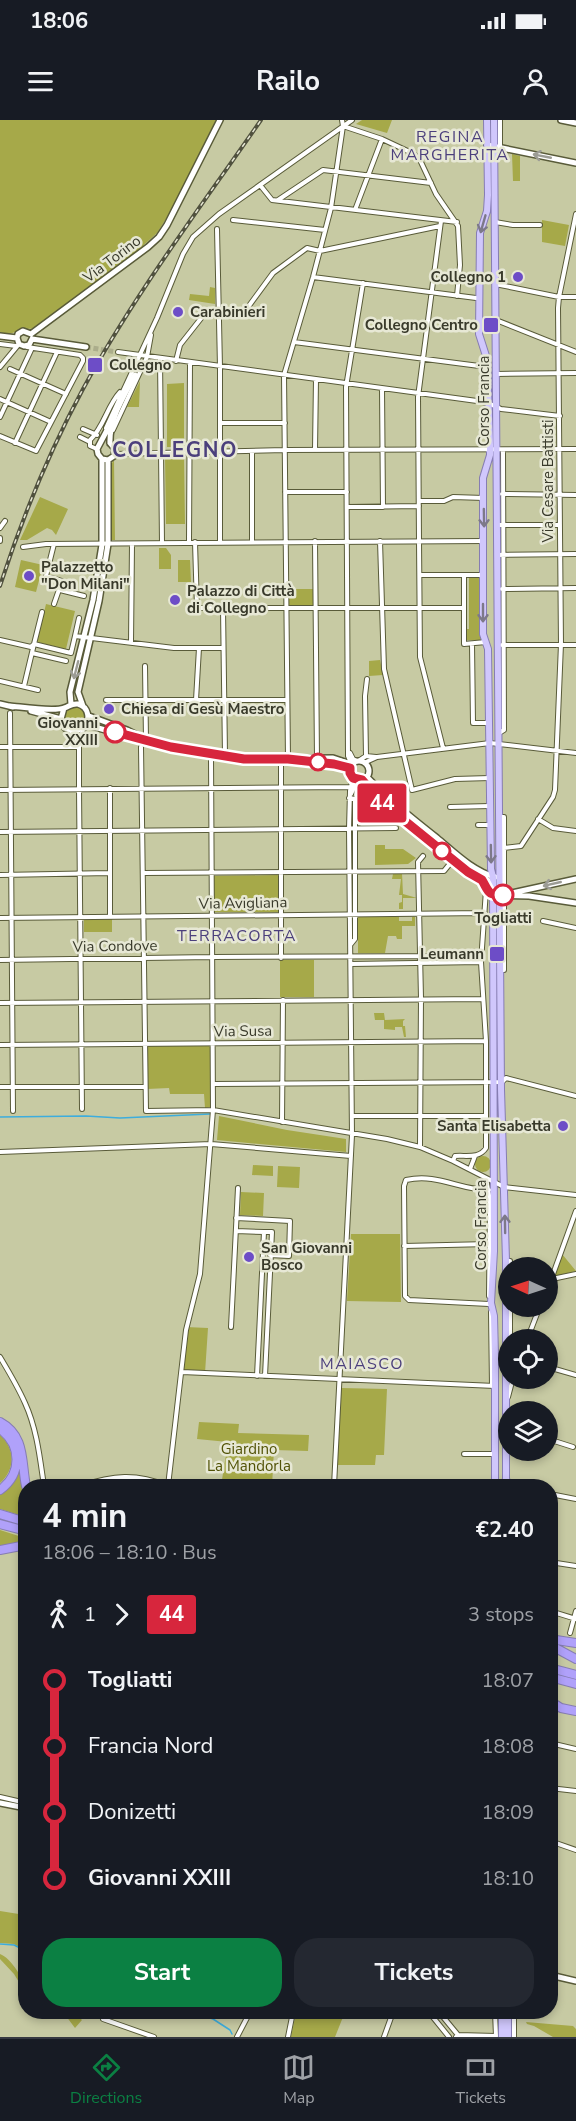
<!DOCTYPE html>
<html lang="en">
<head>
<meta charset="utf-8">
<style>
	:root { --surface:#171b24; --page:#242831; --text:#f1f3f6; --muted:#9ea1a6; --line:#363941; --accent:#0b8043 }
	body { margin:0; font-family:"Nunito Sans",sans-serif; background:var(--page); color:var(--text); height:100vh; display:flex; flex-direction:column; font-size:22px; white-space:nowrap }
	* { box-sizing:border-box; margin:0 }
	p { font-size:20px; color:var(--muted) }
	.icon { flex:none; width:33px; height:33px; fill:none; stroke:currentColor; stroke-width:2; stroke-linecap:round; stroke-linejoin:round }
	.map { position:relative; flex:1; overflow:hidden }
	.side { position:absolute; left:18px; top:1359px; width:540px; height:540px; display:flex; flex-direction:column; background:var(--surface); border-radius:24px; box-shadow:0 3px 9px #0003 }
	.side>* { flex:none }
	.badge { padding:0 12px; border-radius:4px; font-size:21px; line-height:39px }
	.needle { width:39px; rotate:273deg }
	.tools { position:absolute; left:498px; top:1137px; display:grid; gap:12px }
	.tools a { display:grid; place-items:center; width:60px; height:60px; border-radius:50%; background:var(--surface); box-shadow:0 3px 9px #0003; font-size:30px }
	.map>.badge { position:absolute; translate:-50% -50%; box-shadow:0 0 0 3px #fff }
	.legs { display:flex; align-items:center; gap:9px; height:66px; padding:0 24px; font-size:20px }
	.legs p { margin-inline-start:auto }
	.overview { display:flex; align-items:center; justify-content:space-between; height:102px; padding:0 24px }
	h1 { font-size:33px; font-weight:700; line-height:45px }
	.action { display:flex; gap:12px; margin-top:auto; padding:12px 24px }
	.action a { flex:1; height:69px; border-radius:24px; background:var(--accent); color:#fff; font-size:24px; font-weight:700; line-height:69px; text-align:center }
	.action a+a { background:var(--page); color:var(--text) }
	ul { padding:0 24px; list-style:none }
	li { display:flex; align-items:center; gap:21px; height:66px; font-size:22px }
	li i { display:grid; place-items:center; width:9px; height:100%; margin:0 8px; background:currentColor }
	li i::after { content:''; width:15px; height:15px; margin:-8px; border:4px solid; border-radius:50%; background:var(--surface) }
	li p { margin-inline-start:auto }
	li:first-child i { background:linear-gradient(#0000 50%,currentColor 0) }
	li:last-child i { background:linear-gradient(currentColor 50%,#0000 0) }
	.status { display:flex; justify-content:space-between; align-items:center; height:42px; padding:0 30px; background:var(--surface); direction:ltr }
	.status svg { height:16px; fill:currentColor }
	header { display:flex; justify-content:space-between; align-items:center; height:78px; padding:0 24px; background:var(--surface); font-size:27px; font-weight:700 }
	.menu { display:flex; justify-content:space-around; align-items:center; height:84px; border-top:2px solid var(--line); background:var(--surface); font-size:16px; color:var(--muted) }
	.menu a { display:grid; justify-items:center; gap:3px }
	.menu .selected { color:var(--accent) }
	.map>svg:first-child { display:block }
	.green { fill:#a6a949 }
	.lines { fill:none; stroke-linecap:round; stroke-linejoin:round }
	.stream { stroke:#3daddd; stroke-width:1.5 }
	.tertiary-tunnel { stroke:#abad8b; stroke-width:5; stroke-dasharray:5 2.5; stroke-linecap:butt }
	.minor-casing { stroke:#595b39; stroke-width:6 }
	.tertiary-casing { stroke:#595b39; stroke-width:8 }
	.primary-casing { stroke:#867db2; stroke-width:8 }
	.motorway-casing { stroke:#867db2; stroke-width:10 }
	.minor { stroke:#fff; stroke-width:4 }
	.tertiary { stroke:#fff; stroke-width:5 }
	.primary { stroke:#d0c7fc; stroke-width:6 }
	.motorway { stroke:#b0a1fa; stroke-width:8 }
	.rail-casing { stroke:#50513e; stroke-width:4 }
	.rail { stroke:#e7e8d5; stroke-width:1.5; stroke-dasharray:4.5; stroke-linecap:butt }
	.oneway { stroke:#9c9c95 }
	.oneway2 { stroke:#7d7989 }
	.line-1-casing { stroke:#fff; stroke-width:14 }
	.line-1 { stroke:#d7263d; stroke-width:9 }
	.poi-dot { fill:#6d4dc7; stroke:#e7e8d5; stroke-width:2 }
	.stop-1-dot { fill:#fff; stroke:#d7263d; stroke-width:3 }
	.labels { text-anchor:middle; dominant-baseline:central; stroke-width:5; stroke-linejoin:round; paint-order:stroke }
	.street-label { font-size:15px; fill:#393a2b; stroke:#e7e8d5 }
	.poi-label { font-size:15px; font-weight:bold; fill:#393a2b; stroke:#e7e8d5; text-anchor:start }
	.stop-label { font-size:15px; font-weight:bold; fill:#393a2b; stroke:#e7e8d5; text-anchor:end }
	.park-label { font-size:15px; fill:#525307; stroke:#e7e8d5 }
	.neighbourhood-label { font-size:16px; letter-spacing:1.5px; fill:#4b3f7c; stroke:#e7e8d5 }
	.district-label { font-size:21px; font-weight:bold; letter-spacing:1.5px; fill:#4b3f7c; stroke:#e7e8d5 }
</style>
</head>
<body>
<div class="status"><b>18:06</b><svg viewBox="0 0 49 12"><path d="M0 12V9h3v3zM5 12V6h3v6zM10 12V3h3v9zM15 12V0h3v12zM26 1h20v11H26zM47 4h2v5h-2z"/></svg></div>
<header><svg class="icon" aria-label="menu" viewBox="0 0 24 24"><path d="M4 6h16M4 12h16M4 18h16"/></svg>Railo<svg class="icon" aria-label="person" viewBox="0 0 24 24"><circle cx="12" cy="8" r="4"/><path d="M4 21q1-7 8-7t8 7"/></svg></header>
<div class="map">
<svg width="576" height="1917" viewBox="0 0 576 1917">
	<rect width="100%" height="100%" fill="#c7caa3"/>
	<path class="green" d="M0,0H216L171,91L157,113L136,132L34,209C19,207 14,216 0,214Z
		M362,0H392L387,13L356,4Z
		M512,34L520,36V61H513Z
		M542,100L569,105L565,126L542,122Z
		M210,167L215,168V184L189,180L190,174L209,176Z
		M140,261L139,287H127Z
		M184,263V327H167V264Z
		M165,336H184L185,404H166Z
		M114,340L115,420H112V343Z
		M40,377L68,389L56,415L52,410L47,408L27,420H20Z
		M159,428H166L171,435V449H159Z
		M21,440L43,445L36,472L15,467Z
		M178,440H190L191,462H178Z
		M469,458H480L481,520H466V509H469Z
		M289,469H313L314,485H289Z
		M46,484L75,491L66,529L37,522Z
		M380,540L383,555L369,556V541Z
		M64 598a11 11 0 1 1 22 0a11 11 0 1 1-22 0Z
		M375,725H385V729H403L416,738L408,744L375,745Z
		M402,753L403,774L417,778H403V789H399V783L402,782V775H399L401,759H392L393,754Z
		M278,755V792H214V756Z
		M358,797H399V801H412V797H415V806H402V819H397L396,816H388L385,833H358Z
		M84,799H112V812H84Z
		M280,840H314V877H280Z
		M374,893H384L385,900L405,899L403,901V906H405L406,917H404L402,907H395V910L384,909V900H375Z
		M146,926H209L211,928L210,987L205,988L204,974H170L169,968L147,969Z
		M219,996L287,1010L346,1019V1032L217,1020Z
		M475 1044a8 8 0 1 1 16 0a8 8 0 1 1-16 0Z
		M253,1045L273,1046V1056L252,1055Z
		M278,1046L300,1047L299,1068L277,1067Z
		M241,1072L264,1073L263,1096L240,1095Z
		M351,1114H400L401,1182L347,1181Z
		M562,1134L576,1151L555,1156Z
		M186,1207L208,1208L205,1253L182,1252Z
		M341,1268L387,1269L384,1335H376L375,1345H337Z
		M199,1302L239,1304L238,1313L309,1315L308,1331L274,1330L272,1366H221L228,1322L197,1319Z
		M0,1315C16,1329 15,1350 0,1363Z
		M20,1349L25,1375V1397L0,1389V1374L14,1362Z
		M0,1410L25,1418V1421L0,1426Z
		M0,1791L25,1795V1831L14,1824L0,1823Z
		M0,1834C11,1838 26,1861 25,1872L14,1854L0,1839Z
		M59,1892H73L82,1900L75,1908L66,1896Z
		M296,1892H345L335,1917H291Z
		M526,1902L573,1906L576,1909V1917H553L534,1906L527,1904Z"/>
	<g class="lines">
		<path class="stream" d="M0,997L86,996L120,998L210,994
			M0,1824L14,1825L26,1831
			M156,1892L173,1897L201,1895L213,1899L230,1910L232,1914"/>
		<path class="tertiary-tunnel" d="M86,227L129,234L137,241L135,255"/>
		<g class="minor-casing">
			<path id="minor" d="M500,0V28
				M343,6L382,19L414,34L420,40L436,74L458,106L460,145L457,176
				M260,65L272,80L457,102
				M278,80L323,50L431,63
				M355,90L382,19
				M233,100L325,110
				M441,101L418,277L419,421L420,537L443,628
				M495,102L513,105H540
				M217,109L220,247V422
				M313,157L476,178
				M495,164L559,177H576
				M496,200L576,232
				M294,222L487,247
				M0,224L16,226
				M118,232L477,281L488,283L501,289L560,296
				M160,239L162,423
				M176,241L180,225L206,192L243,194L273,153L307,128L320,131L440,106
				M0,247L19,224
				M10,249L66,274
				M496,254L576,253
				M382,268L383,387
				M0,279L51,302
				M0,297L32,228
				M220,303H285
				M106,308L157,198L183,134L193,117L219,94L352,0
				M83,309L97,315
				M113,310L147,237L151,215
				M0,316L36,331L83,241V238L80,235L27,227
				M80,317L90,322
				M15,323L57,232
				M97,329L90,326V320C104,307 107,286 120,272
				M315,330L316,259
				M252,331V422
				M115,334L285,330L576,329
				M285,372H347
				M502,374L576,375
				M419,381H444L453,377L484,378
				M347,387L419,386
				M497,405H560
				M0,408L5,401
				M0,418V421
				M315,421L317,639
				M380,421L384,549L412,670L455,659L490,658
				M195,422L197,488H464
				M189,423L190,243
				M54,424L46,456L62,461L54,484
				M23,427L46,424L484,421
				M498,435L576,434
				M420,455H483
				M464,455V524L486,522
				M502,469L576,468
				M60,470L84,476
				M223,488L225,635
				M42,492L34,524L71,533L75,516L174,528H223
				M75,516L79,498
				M0,520L31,527L34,524L24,566
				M131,522L132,424
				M472,524L473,603H487
				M502,525H576
				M32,533L66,541
				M145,546L146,620
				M0,561L38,570
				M106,580H287
				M196,580L199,528
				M10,593L13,991
				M74,612L79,626
				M499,613L504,610L503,330
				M0,627H79
				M141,627L146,991L213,990L387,1019L420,1027L453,1041L504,1067L576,1075
				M350,633L353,639L357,641
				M366,636L365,576L367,559
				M288,639L284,255L313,157L331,88L343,6L342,0
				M360,640L366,636L376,637
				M366,642L377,637L490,623L576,633
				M281,643V838
				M351,643L348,636L346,267L363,163
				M110,668V797
				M0,670L350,667
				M351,674L357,661
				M349,678L355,679V819L351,824
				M450,687L490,686
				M500,697H504V850H501
				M538,699L553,708L576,711
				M478,705H490
				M0,712L396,708
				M504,728L521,726L553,677L555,670L561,524L558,188L559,177L576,94
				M143,753L444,751L453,740
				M0,755L110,753
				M0,798L485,793
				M543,801L576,808
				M0,840L213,837L482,836
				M351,844L481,842
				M0,883L482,879
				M0,925L486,921
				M213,964L502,962L506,958L576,976
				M0,967H145
				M82,989L79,669V627L83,609
				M352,996H486
				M282,1002L283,880
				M420,1027L421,878L418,742L423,736
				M0,1032L211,1024L351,1036
				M453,1041L455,1036C466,1035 479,1039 486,1028V921L481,842L486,770L492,758
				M470,1049L475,1036
				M486,1058L490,1081L489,1176
				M236,1098L290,1101L289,1136L270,1135
				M236,1111L264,1112
				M404,1126L489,1124
				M506,1141H510V1148
				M552,1159L576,1154
				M548,1168L576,1091
				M489,1184L409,1180L405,1176L404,1066L406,1060C438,1053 459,1070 489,1070
				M491,1192L492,1266
				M231,1207L238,1068
				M527,1220L540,1186
				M507,1223L510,1217V1186
				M0,1237C9,1252 18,1267 25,1283C37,1309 40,1339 44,1366
				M548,1247L576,1255
				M182,1252L495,1266
				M257,1256L264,1112H272L265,1256
				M508,1277L513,1258
				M548,1319L573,1327
				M464,1334H495
				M81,1366C113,1355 136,1353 168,1366
				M168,1366L186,1210L200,1154L213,990L211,637
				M334,1366L352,1015L349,709L350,671L353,658
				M550,1374L576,1379
				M550,1442L576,1446
				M550,1491L576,1499
				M570,1513L576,1491
				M550,1600L551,1596
				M550,1623L576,1629
				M550,1668L576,1671
				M0,1677L26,1683
				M550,1721L576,1730
				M434,1892L432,1896L449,1917
				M439,1892L458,1915
				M495,1892L496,1916
				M514,1892V1917
				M103,1899L154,1917
				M237,1917L250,1892
				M288,1917L293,1892
				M384,1917L393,1892
				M456,1917L458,1915L496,1916"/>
		</g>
		<g class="tertiary-casing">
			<path id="tertiary" d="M561,0L576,3
				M487,25L576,43
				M31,214L148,127L159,117L167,105L220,0
				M0,216L17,218
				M17,218L19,224L24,226L29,225L32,219
				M17,218L18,214L23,211L31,214
				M32,219L86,227
				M110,323L115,329L114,336L108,340L102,339L98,334L97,329L115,295
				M110,323C109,299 124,276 135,255
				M0,584L13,587
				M71,584L70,572L93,480L102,425V339
				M10,586C22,587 53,592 64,588C69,587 71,583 78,584C89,587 90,599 85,607L74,612L65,608L61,599L64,588
				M83,586L78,572L99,481L108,424V340
				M31,591L61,599
				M89,596L127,610L143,618
				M87,605L142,620L244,639L333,638L351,644
				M349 651a10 10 0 1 1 20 0a10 10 0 1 1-20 0Z
				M307,641L334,644L350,648
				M367,657C389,680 413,699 437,718C455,733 473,751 495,757
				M362,660L379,680L468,752L482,760L486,770L493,775L529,776L576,783
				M512,773L576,759
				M0,1683L26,1688
				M550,1855L576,1861"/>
		</g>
		<g class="primary-casing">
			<path id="primary" d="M487,0L488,75L487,91L480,113L479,214L487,239L490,325V335L483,358V514L488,529L491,749L493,757L494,1131L491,1183L494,1196L495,1235V1362
				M494,0L501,969L506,1141V1359
				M506,1359L509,1365L513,1366
				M502,1892V1917
				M508,1892V1917"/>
		</g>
		<g class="motorway-casing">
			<path id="motorway" d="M0,1302C26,1316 21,1342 26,1366
				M0,1309C22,1325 22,1354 0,1370
				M0,1394L26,1402
				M0,1404L26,1411
				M0,1430L26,1425
				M550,1519L576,1523
				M550,1525L576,1539
				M550,1548L576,1555
				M550,1557L576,1564
				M550,1581L561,1588L576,1591"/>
		</g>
		<use href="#minor" class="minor"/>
		<use href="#tertiary" class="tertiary"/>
		<use href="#primary" class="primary"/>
		<use href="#motorway" class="motorway"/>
		<g class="rail-casing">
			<path id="rail" d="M0,466C22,398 49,332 83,269C134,175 200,88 261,0"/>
		</g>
		<use href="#rail" class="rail"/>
	</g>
	<defs><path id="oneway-shaft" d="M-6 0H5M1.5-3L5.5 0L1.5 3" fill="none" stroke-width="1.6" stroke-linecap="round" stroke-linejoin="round" transform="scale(1.5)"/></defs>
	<g class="oneway">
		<use href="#oneway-shaft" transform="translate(542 36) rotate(-169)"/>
		<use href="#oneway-shaft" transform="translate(76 550) rotate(104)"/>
		<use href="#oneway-shaft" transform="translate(552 764) rotate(167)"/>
	</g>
	<g class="oneway2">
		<use href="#oneway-shaft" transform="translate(483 104) rotate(106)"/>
		<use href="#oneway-shaft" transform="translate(484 398) rotate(89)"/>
		<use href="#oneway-shaft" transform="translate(483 493) rotate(90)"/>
		<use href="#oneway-shaft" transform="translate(491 734) rotate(89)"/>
		<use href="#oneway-shaft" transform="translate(505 1104) rotate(-91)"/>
	</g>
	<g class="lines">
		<g class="line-1-casing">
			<path id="line-1" d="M115,612L171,627L244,639H288L334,644L350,648V653L353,658L362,660L379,680L468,752L482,760C489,772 487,775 503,775"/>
		</g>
		<use href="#line-1" class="line-1"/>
	</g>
	<g class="poi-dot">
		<circle cx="518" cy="157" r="6"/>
		<circle cx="178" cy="192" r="6"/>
		<rect x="483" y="197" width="16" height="16" rx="3"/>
		<rect x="87" y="237" width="16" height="16" rx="3"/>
		<circle cx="29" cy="456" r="6"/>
		<circle cx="175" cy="480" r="6"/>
		<circle cx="109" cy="589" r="6"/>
		<rect x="489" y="826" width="16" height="16" rx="3"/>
		<circle cx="563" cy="1006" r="6"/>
		<circle cx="249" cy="1137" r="6"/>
	</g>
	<g class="stop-1-dot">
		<circle cx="115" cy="612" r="10"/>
		<circle cx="318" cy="642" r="8"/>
		<circle cx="442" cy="731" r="8"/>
		<circle cx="503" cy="775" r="10"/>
	</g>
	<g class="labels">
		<g class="street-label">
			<text transform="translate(112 139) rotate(-37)">Via Torino</text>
			<text transform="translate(484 281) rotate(-90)">Corso Francia</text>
			<text transform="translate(548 361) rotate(-90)">Via Cesare Battisti</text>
			<text transform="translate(243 783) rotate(-1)">Via Avigliana</text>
			<text transform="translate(115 826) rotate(-1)">Via Condove</text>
			<text transform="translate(243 911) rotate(-1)">Via Susa</text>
			<text transform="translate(481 1105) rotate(-90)">Corso Francia</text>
		</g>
		<g class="poi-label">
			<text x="506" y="157" text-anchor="end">Collegno 1</text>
			<text x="190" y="192">Carabinieri</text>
			<text x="478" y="205" text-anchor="end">Collegno Centro</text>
			<text x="109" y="245">Collegno</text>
			<text x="41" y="447">Palazzetto<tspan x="41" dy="17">"Don Milani"</tspan></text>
			<text x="187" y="471">Palazzo di Città<tspan x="187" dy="17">di Collegno</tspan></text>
			<text x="121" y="589">Chiesa di Gesù Maestro</text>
			<text x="484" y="834" text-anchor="end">Leumann</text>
			<text x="551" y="1006" text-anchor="end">Santa Elisabetta</text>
			<text x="261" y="1128">San Giovanni<tspan x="261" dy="17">Bosco</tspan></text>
		</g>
		<g class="stop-label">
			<text x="98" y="603">Giovanni<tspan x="98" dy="17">XXIII</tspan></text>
			<text x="503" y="798" text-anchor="middle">Togliatti</text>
		</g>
		<g class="park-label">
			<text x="249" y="1329">Giardino<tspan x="249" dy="17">La Mandorla</tspan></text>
		</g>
		<g class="neighbourhood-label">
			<text x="450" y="17">REGINA<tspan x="450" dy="18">MARGHERITA</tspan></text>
			<text x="237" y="816">TERRACORTA</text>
			<text x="362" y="1244">MAIASCO</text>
		</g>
		<g class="district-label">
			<text x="175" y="330">COLLEGNO</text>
		</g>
	</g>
</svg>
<div class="tools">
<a><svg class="needle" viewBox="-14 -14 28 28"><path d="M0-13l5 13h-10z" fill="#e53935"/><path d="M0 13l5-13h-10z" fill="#9ea1a6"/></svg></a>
<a><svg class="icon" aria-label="locate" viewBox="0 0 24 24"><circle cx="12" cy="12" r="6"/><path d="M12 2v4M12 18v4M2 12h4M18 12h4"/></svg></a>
<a><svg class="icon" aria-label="layers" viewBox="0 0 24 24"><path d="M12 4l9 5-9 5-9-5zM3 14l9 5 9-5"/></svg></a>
</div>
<b class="badge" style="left:382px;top:683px;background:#d7263d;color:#fff">44</b>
<section class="side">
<div class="overview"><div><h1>4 min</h1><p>18:06 – 18:10 · Bus</p></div><b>€2.40</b></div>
<div class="legs"><svg class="icon" aria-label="walk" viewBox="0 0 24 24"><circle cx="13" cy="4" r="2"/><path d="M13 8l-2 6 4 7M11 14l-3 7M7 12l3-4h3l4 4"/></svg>1<svg class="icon" aria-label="forward" viewBox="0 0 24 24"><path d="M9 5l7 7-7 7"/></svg><b class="badge" style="background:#d7263d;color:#fff">44</b><p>3 stops</p></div>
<ul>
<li><i style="color:#d7263d"></i><b>Togliatti</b><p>18:07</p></li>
<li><i style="color:#d7263d"></i><span>Francia Nord</span><p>18:08</p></li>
<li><i style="color:#d7263d"></i><span>Donizetti</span><p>18:09</p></li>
<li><i style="color:#d7263d"></i><b>Giovanni XXIII</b><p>18:10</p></li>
</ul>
<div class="action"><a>Start</a><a>Tickets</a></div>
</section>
</div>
<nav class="menu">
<a class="selected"><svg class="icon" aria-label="directions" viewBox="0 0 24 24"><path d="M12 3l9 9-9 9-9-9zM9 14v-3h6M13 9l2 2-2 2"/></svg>Directions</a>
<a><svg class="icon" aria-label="map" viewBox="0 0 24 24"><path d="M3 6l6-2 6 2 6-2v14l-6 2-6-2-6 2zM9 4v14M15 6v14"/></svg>Map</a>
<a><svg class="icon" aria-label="tickets" viewBox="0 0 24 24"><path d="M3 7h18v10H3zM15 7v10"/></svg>Tickets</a>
</nav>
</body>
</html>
